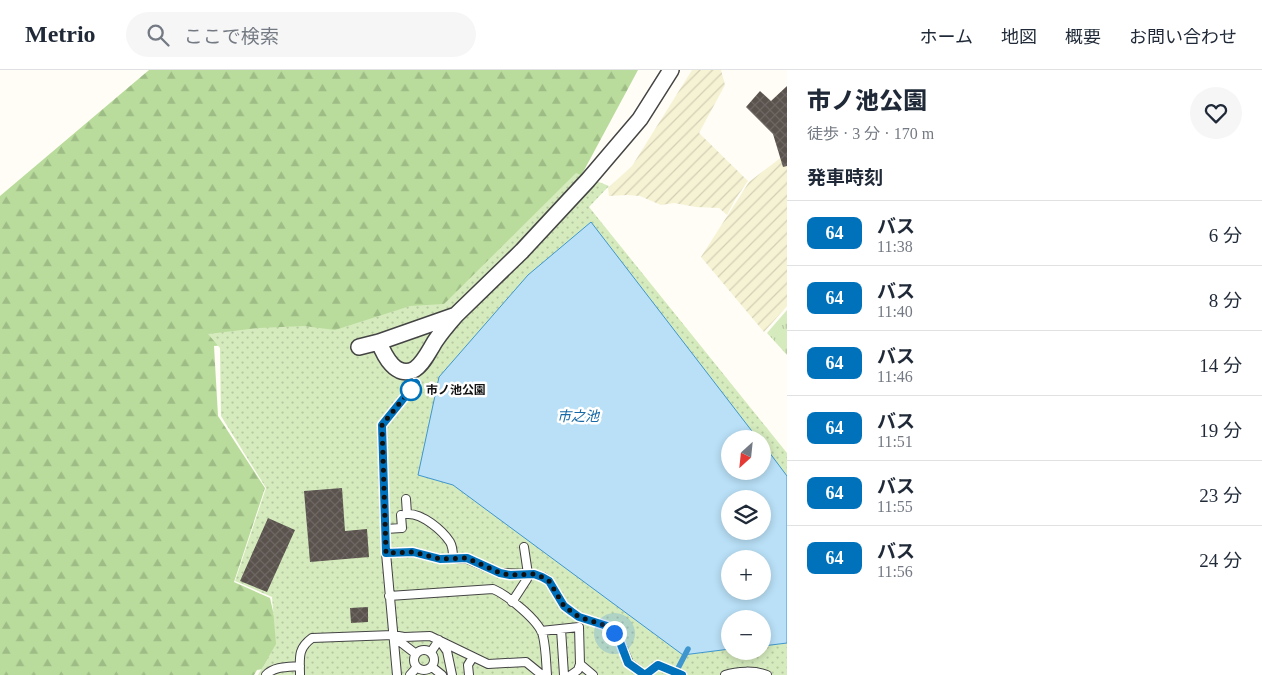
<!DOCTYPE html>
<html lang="ja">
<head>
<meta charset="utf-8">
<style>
	:root { --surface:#fff; --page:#f6f6f7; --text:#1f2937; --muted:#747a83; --line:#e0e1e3 }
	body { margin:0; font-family:"Times New Roman","Noto Sans JP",serif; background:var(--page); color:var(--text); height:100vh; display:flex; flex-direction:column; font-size:19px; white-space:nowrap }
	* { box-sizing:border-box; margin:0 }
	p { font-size:16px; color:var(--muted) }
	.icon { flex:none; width:28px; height:28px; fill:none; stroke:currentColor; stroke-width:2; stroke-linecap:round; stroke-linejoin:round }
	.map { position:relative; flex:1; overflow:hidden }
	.details { display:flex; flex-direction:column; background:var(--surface); width:475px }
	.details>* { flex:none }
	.badge { padding:0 10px; border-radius:8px; font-size:18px; line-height:32px }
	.needle { width:32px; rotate:207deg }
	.buttons { position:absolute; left:721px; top:360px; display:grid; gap:10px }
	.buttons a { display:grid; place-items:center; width:50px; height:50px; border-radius:50%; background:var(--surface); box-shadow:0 2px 8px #0003; font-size:25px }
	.you { position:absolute; width:25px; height:25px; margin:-12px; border:4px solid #fff; border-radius:50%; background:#1a73e8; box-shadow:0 0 0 8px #1a73e833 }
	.map>.badge { position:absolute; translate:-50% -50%; box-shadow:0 0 0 2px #fff }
	h2 { padding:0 20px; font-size:19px; line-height:45px }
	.round { display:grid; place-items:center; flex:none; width:52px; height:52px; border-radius:26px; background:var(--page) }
	.head { display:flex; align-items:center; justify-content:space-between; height:85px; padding:0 20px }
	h1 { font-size:24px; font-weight:800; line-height:38px }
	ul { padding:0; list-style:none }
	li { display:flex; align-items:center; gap:15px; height:65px; padding:0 20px; border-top:1px solid var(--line) }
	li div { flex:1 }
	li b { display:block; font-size:19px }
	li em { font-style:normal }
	li .badge { min-width:55px; font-weight:700; text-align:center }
	header { display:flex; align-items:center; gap:30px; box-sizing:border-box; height:70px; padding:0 25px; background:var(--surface); border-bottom:1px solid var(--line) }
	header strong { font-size:24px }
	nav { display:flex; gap:28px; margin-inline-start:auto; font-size:18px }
	.search { width:350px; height:45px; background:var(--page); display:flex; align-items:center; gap:12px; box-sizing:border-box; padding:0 18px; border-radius:28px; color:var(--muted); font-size:19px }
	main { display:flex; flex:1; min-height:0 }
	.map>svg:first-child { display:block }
	.farmland { fill:url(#farmland-furrows) }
	.grass { fill:url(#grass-tufts) }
	.forest { fill:url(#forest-firs) }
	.park { fill:url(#park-dots); fill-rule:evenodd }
	.water { fill:#b9e0f7; stroke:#3f96cf; fill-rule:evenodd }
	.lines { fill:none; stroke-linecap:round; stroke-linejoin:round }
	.stream { stroke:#3f96cf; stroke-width:5.5 }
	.building { fill:url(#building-cross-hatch) }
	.lane-casing { stroke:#444; stroke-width:10 }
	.street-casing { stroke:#444; stroke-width:18 }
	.lane { stroke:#fff; stroke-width:8 }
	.street { stroke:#fff; stroke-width:15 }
	.line-casing { stroke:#fff; stroke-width:11 }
	.line { stroke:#0072bc; stroke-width:8 }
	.walk { stroke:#111; stroke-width:5; stroke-dasharray:0 9 }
	.stop-dot { fill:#fff; stroke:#0072bc; stroke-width:2.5 }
	.labels { text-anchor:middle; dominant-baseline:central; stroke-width:5; stroke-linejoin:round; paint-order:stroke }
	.stop-label { font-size:12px; font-weight:bold; fill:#111; stroke:#fff; text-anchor:start }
	.water-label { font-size:14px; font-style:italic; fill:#1768a6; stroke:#fff }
</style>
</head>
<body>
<header>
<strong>Metrio</strong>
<div class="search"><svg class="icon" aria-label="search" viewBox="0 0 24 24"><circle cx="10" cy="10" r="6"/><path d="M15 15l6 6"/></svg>ここで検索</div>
<nav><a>ホーム</a><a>地図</a><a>概要</a><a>お問い合わせ</a></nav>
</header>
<main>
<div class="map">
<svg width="787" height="605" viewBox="0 0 787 605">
	<defs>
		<pattern id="farmland-furrows" width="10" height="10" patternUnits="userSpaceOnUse" patternTransform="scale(1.25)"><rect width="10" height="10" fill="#f6f3d4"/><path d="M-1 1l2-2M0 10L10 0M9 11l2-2" fill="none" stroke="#d2cfb5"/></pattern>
		<pattern id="grass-tufts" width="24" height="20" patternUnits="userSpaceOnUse" patternTransform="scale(1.25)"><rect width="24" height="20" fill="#d5ebbd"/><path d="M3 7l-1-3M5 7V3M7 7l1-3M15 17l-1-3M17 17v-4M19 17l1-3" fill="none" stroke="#b6c8a1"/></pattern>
		<pattern id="forest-firs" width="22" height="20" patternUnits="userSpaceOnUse" patternTransform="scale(1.25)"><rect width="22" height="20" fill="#b9dc9c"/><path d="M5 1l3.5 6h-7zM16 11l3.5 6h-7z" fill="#9ebc85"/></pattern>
		<pattern id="park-dots" width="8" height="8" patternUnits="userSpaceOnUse" patternTransform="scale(1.25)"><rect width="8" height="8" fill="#d5ebbd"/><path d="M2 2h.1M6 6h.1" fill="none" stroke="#b6c8a1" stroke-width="1.8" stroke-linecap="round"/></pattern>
		<pattern id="building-cross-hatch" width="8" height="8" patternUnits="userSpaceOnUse" patternTransform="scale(1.25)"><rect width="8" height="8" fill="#5a524d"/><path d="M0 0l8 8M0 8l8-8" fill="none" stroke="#6d6662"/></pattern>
	</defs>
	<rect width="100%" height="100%" fill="#fffdf5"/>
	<path class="farmland" d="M692,0H721L725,15L699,63L748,111L736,128L727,145L719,138L696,137L674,133L661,135L640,126L627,125L609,126L608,118L632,96Z
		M787,83V236L764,262L701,187L749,112Z"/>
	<path class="grass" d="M787,240V285L767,263Z"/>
	<path class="forest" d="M149,0H638L560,145L450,240L367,261L214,276L218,346L265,418L234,512L270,528L281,577L269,598L257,600L254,605H0V126Z"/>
	<path class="park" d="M576,103L609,116L589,137L787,383V605H258L276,574L272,527L235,511L266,418L221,346L220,278L208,264L259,258L304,256L335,260L410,236L444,234ZM730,369H762V401H730ZM730,429H762V461H730ZM730,489H762V521H730ZM730,549H762V581H730Z"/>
	<path class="water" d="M591,152L758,369H730V401H762L763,374L787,406V573L763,576L762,549H730V579L683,585L453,415L418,405L439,307L528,205ZM730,429H762V461H730ZM730,489H762V521H730Z"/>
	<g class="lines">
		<path class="stream" d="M675,604L688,579"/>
	</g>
	<path class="building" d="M787,16V96L783,97L773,64L746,37L760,21L771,31Z
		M342,418L345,461L367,459L369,487L310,492L304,421Z
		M268,448L295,460L267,522L240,511Z
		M368,537V552L351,553L350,538Z"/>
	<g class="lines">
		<g class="lane-casing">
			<path id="lane" d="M406,429L407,444C422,443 442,460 450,472C453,477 453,482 453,488
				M385,459L402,458L401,445
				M386,483L413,482L440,489H467L500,503L534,504L543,507L549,511L564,536L572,542L579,547L607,556L620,572L629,593L645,605L658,595L682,605
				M389,526L493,519C507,525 540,551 543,566C546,579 546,592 547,605
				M512,532L527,509L528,504L524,477
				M561,559L564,605
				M541,561L579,557L580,594L578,600L571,605
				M394,567L416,584
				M414 590a10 10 0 1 1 20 0a10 10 0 1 1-20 0Z
				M431,582L439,570L447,581L452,605
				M580,594L593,605
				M432,597L442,605
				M266,605C274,596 289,597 300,596
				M300,605C300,588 297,579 312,568L393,565L404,567L430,566L488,594L526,592L542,605
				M397,605L386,483L382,355L416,313
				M410,605L417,597
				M469,605L468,595L473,587
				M725,605C737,601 755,600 767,605"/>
		</g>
		<g class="street-casing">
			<path id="street" d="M379,272C384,285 396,310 415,299C424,293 430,279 436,270C442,261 449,253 456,245
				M359,277L379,272L456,245L522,181L588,110L640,49L671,0"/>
		</g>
		<use href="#lane" class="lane"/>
		<use href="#street" class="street"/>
	</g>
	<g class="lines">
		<g class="line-casing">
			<path id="line" d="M416,313L382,355L386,483L413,482L440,489L467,488L500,503L510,505L534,504L542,507L549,511L564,536L572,542L579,547L607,556L620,572L628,593L645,605L658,595L682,605"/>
		</g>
		<use href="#line" class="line"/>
		<path class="walk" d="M411,320L416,313L382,355L386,483L413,482L440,489L467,488L500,503L510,505L534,504L542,507L549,511L564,536L572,542L579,547L607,556L614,563"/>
	</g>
	<circle class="stop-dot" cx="411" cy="320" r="10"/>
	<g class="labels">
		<g class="stop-label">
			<text x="426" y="320">市ノ池公園</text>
		</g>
		<g class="water-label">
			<text x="578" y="346">市之池</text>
		</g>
	</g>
</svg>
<div class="buttons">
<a><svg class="needle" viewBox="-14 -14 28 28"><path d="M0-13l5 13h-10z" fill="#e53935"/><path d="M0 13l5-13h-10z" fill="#747a83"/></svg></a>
<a><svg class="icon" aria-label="layers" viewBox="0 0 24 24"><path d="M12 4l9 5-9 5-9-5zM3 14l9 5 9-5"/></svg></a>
<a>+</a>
<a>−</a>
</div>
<div class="you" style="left:614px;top:563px"></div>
</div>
<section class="details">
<div class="head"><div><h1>市ノ池公園</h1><p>徒歩 · 3 分 · 170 m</p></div><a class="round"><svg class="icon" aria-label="heart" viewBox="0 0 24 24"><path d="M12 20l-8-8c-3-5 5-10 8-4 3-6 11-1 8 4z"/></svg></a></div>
<h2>発車時刻</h2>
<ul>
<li><span class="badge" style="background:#0072bc;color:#fff">64</span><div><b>バス</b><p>11:38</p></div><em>6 分</em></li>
<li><span class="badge" style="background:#0072bc;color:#fff">64</span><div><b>バス</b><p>11:40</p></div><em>8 分</em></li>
<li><span class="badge" style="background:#0072bc;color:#fff">64</span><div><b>バス</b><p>11:46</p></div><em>14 分</em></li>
<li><span class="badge" style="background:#0072bc;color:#fff">64</span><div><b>バス</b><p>11:51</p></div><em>19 分</em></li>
<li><span class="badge" style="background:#0072bc;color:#fff">64</span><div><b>バス</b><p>11:55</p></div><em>23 分</em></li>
<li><span class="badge" style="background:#0072bc;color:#fff">64</span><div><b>バス</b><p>11:56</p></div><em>24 分</em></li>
</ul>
</section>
</main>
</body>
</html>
